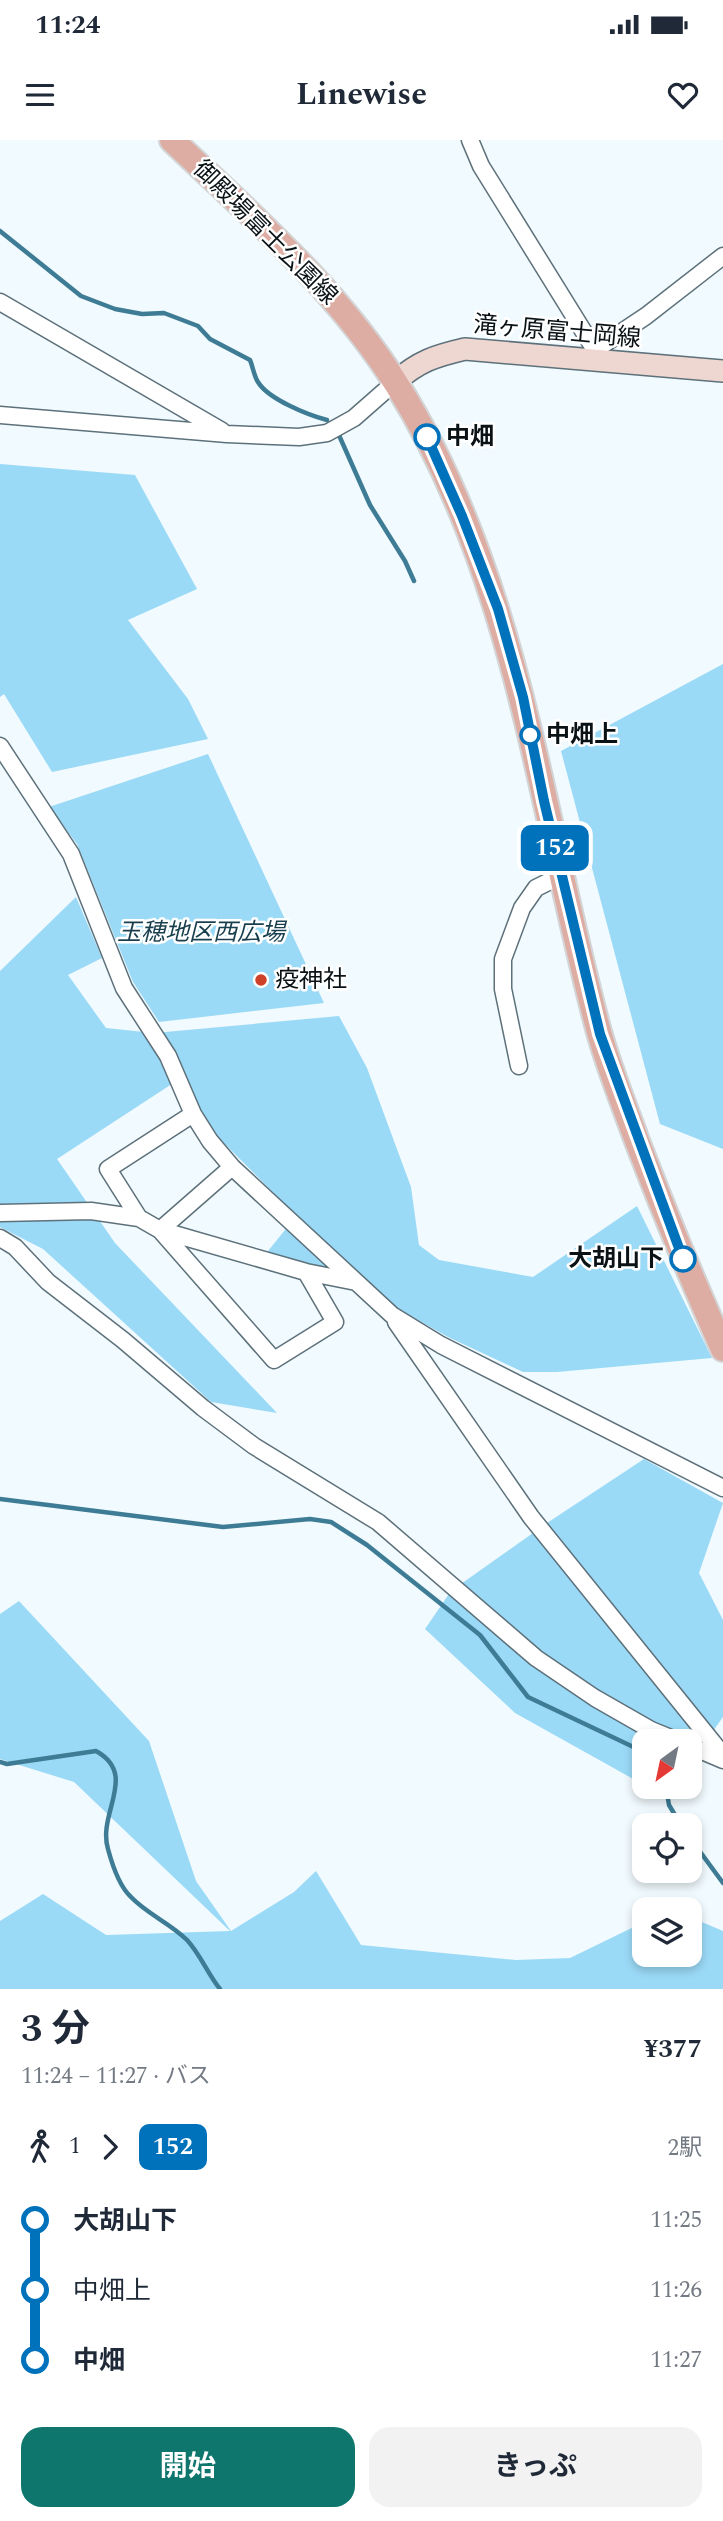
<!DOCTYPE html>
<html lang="ja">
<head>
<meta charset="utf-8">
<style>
	:root { --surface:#fff; --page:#f2f2f3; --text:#1f2937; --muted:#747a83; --accent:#0f766e }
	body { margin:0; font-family:Spectral,"Noto Sans JP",serif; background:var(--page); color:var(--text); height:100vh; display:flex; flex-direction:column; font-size:26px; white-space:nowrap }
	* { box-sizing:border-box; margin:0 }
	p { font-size:23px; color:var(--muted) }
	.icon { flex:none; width:38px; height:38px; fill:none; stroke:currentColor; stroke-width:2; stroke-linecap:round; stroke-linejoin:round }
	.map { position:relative; height:1849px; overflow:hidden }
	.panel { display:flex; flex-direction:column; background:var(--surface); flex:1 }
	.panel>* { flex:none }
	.badge { padding:0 14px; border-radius:10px; font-size:24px; line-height:46px }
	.needle { width:46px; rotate:213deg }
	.fabs { position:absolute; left:632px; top:1589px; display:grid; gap:14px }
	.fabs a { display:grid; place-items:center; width:70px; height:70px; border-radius:14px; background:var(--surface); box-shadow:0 4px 10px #0003; font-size:35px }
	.map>.badge { position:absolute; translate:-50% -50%; box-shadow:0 0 0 4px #fff }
	.legs { display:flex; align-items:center; gap:10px; height:77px; padding:0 21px; font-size:23px }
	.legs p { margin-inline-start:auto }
	.overview { display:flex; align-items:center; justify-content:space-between; height:119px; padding:0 21px }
	h1 { font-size:38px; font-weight:700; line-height:52px }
	.button { display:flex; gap:14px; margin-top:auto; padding:14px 21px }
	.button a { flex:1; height:80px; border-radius:21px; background:var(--accent); color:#fff; font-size:28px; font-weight:700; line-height:80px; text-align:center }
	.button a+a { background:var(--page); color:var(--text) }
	ul { padding:0 21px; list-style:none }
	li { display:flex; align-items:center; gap:24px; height:70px; font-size:26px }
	li i { display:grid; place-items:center; width:10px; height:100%; margin:0 9px; background:currentColor }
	li i::after { content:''; width:18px; height:18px; margin:-9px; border:5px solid; border-radius:50%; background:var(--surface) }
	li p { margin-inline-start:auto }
	li:first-child i { background:linear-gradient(#0000 50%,currentColor 0) }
	li:last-child i { background:linear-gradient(currentColor 50%,#0000 0) }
	.status { display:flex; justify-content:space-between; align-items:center; height:49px; padding:0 35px; background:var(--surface); direction:ltr }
	.status svg { height:19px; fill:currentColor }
	header { display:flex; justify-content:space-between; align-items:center; height:91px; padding:0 21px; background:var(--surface); font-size:32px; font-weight:700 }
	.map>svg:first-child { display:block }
	.green { fill:#9bdaf7 }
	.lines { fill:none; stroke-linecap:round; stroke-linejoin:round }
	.stream { stroke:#3e7c95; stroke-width:4.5 }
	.street-casing { stroke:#5d717b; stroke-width:19 }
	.secondary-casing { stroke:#5d717b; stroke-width:24 }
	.primary-casing { stroke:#d3d4d5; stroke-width:28 }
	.street { stroke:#fff; stroke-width:16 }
	.secondary { stroke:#eed6d1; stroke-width:21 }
	.primary { stroke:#ddada3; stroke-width:24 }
	.line-1-casing { stroke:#fff; stroke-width:16 }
	.line-1 { stroke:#0072bc; stroke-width:10 }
	.stop-1-dot { fill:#fff; stroke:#0072bc; stroke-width:3.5 }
	.poi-dot { fill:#cc4127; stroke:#fff; stroke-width:2.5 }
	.labels { text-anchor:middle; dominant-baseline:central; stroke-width:5; stroke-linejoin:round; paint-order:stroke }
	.street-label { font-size:24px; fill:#0a1216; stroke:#fff }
	.stop-label { font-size:24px; font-weight:bold; fill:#0a1216; stroke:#fff; text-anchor:start }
	.park-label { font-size:24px; font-style:italic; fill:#193f4f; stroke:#fff }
	.poi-label { font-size:24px; fill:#0a1216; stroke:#fff; text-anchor:start }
</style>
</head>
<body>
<div class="status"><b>11:24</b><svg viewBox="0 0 49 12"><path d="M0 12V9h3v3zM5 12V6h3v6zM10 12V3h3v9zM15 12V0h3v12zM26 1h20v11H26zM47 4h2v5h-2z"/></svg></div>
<header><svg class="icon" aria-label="menu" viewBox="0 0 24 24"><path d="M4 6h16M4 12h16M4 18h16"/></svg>Linewise<svg class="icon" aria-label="heart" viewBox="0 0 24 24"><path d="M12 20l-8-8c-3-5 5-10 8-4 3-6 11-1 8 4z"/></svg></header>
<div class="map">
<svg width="723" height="1849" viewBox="0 0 723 1849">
	<rect width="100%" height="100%" fill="#f1fafe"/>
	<path class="green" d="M0,324L135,335L197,449L128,480L188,559L208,599L52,632L4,554L0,557Z
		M723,524V1009L660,984L561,611Z
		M208,614L324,863L159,882L133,842L77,704L49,667Z
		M76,757L102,818L68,835L106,888L154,893L339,876L367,928L411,1047L419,1105L439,1120L533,1137L637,1066L712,1218L557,1232H523L448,1197L377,1157L216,995L178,940L57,1019L115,1103L277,1273L211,1262L43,1109L0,1087V831Z
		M289,1085L347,1137L264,1116Z
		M644,1319L723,1363L699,1433L723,1480V1577L694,1618L690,1628V1601H644V1645L515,1573L425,1489L451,1451L547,1383Z
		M19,1461L149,1601L196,1741L231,1791L294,1752L316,1731L361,1805L516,1820L570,1818L644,1782V1815H690V1777L723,1791V1849H0V1781L43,1754L106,1795L230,1791L74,1642L0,1619V1474Z"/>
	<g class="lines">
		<path class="stream" d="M0,91L81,156L115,169L142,174L164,173L198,186L210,199L250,220C253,227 254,236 258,242C268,259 308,275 327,280
			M338,293L370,365L405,421L414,441
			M0,1359L223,1387L310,1379L331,1382L367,1405L480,1495L528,1557L644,1612
			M0,1622L7,1624L96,1611C139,1635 97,1673 108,1709C112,1724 119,1746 131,1757C147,1774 170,1783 187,1800C200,1814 208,1834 220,1849
			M666,1647L669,1665L681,1685
			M690,1698L723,1743"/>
		<g class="street-casing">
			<path id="street" d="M470,0L481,26L595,210V222
				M0,162L222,291
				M595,210L646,176L723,116
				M0,275L227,294L299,297L327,293L354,278L395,242
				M0,606L71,714L124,848L168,916L193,974L210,1001L232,1027L392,1175L441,1205L723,1348
				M519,926L503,849V819L522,768L536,748L562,735
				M232,1027L160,1090L274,1220L335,1182L306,1132
				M0,1073L91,1071L139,1078L160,1090L306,1132L356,1142
				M139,1078L108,1029L193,974
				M0,1098L15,1107L48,1142L123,1200L203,1268L254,1306L378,1382L536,1518L595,1558L651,1590L678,1601
				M396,1182L531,1377L723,1615
				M690,1606L723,1620"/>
		</g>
		<g class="secondary-casing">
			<path id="secondary" d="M395,242C419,221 435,216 465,209L723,231"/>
		</g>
		<g class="primary-casing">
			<path id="primary" d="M172,0C252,76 338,150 397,245C519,440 540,674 599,892C609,928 624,965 637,1001C664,1071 692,1140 723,1209"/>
		</g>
		<use href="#street" class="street"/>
		<use href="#secondary" class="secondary"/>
		<use href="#primary" class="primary"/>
	</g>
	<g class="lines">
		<g class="line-1-casing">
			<path id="line-1" d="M427,297L462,376L498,469L523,557L544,661L600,894L683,1119"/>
		</g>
		<use href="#line-1" class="line-1"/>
	</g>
	<g class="stop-1-dot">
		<circle cx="427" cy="297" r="12"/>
		<circle cx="530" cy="595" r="9"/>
		<circle cx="683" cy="1119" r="12"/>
	</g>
	<circle class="poi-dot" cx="261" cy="840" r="7"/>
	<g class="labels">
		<g class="street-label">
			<text transform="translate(265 93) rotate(45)">御殿場富士公園線</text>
			<text transform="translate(557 192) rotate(5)">滝ヶ原富士岡線</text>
		</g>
		<g class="stop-label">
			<text x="446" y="297">中畑</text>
			<text x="546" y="595">中畑上</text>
			<text x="664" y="1119" text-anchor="end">大胡山下</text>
		</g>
		<g class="park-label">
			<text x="201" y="793">玉穂地区西広場</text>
		</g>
		<g class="poi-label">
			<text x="275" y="840">疫神社</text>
		</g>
	</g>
</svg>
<div class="fabs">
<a><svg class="needle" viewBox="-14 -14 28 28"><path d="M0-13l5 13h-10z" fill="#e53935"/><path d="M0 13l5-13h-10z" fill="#747a83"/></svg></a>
<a><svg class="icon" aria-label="locate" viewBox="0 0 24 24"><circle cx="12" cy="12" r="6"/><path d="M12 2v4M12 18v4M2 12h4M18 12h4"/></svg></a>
<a><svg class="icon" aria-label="layers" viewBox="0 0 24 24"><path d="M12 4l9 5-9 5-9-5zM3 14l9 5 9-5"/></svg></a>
</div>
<b class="badge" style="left:555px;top:708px;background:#0072bc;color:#fff">152</b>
</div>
<section class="panel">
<div class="overview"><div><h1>3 分</h1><p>11:24 – 11:27 · バス</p></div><b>¥377</b></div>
<div class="legs"><svg class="icon" aria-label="walk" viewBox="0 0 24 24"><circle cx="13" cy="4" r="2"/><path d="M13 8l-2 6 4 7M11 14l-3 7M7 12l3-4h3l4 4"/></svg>1<svg class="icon" aria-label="forward" viewBox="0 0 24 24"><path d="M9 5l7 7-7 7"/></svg><b class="badge" style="background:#0072bc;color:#fff">152</b><p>2駅</p></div>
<ul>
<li><i style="color:#0072bc"></i><b>大胡山下</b><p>11:25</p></li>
<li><i style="color:#0072bc"></i><span>中畑上</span><p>11:26</p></li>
<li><i style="color:#0072bc"></i><b>中畑</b><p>11:27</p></li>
</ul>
<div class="button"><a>開始</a><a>きっぷ</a></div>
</section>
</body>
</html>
